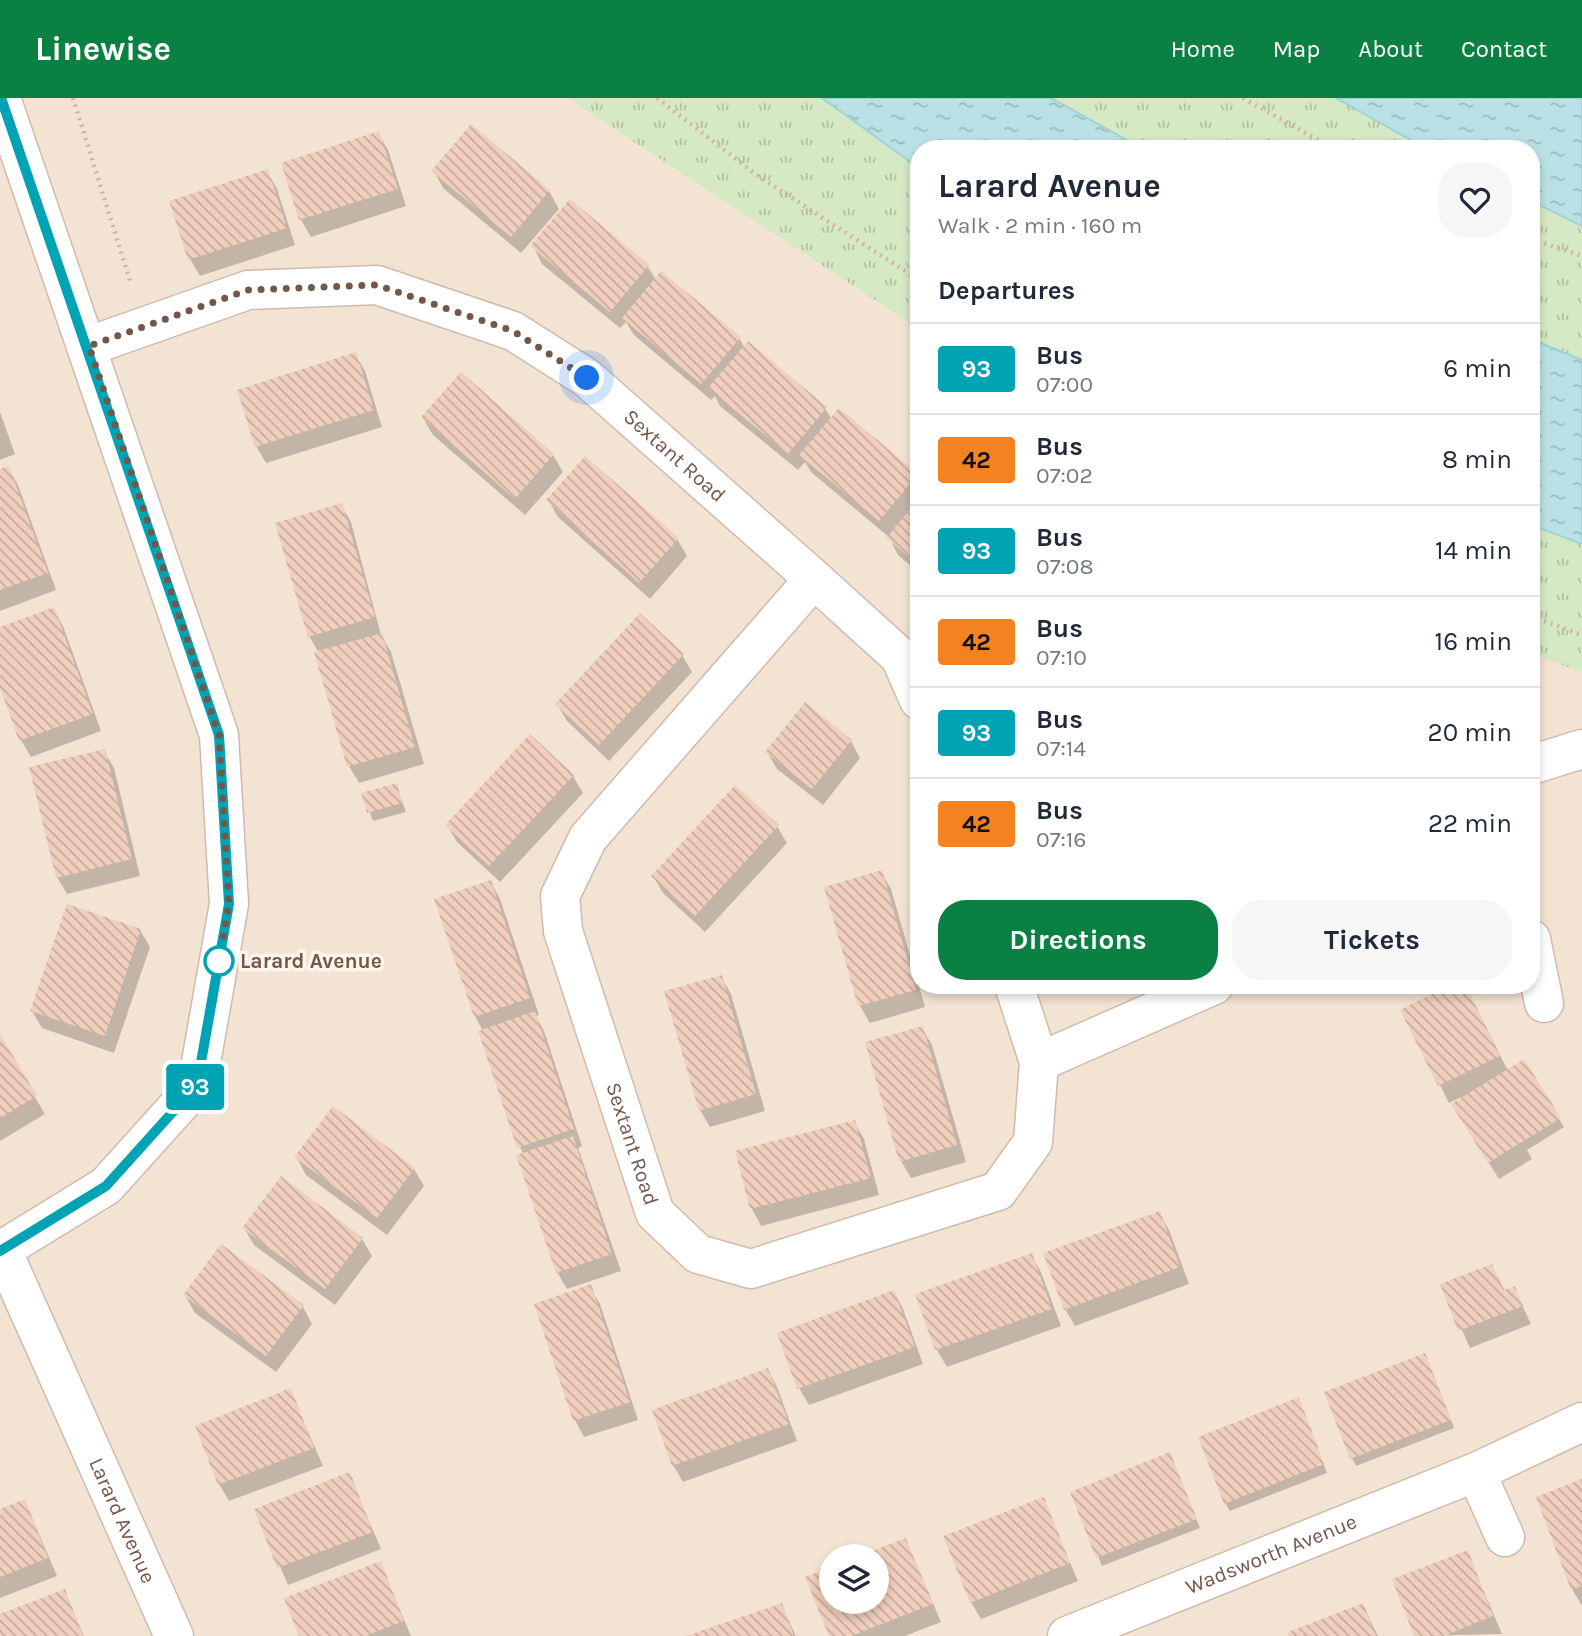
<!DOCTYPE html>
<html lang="en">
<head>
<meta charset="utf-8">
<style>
	:root { --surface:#fff; --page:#f6f6f7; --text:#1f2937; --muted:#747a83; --line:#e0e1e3; --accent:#0b8043 }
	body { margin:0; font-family:Karla,sans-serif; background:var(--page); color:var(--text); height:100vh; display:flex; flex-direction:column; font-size:26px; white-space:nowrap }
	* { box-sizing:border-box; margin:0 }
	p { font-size:23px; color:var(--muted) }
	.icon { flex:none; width:38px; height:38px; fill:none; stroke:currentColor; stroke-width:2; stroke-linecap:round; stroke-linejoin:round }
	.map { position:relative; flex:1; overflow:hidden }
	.details { position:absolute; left:910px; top:42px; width:630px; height:854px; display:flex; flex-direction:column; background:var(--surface); border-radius:28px; box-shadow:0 4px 10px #0003 }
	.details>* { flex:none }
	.badge { padding:0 14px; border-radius:5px; font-size:24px; line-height:46px }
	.controls { position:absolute; left:819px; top:1446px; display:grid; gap:14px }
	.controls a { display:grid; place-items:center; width:70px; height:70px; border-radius:50%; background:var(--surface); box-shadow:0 4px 10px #0003; font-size:35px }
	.you { position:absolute; width:35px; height:35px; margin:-18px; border:5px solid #fff; border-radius:50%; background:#1a73e8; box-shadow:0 0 0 10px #1a73e833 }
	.map>.badge { position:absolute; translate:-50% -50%; box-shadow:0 0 0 4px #fff }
	h2 { padding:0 28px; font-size:26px; line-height:63px }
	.round { display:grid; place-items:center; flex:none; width:74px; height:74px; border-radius:28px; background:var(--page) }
	.head { display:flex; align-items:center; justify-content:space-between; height:119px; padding:0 28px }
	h1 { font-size:33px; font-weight:700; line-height:52px }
	.cta { display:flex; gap:14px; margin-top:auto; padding:14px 28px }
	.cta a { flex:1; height:80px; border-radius:28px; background:var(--accent); color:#fff; font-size:28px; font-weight:700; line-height:80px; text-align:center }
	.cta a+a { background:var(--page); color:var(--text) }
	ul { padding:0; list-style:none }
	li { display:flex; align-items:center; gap:21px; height:91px; padding:0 28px; border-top:2px solid var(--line) }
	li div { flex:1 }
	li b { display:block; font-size:26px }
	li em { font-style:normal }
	li .badge { min-width:77px; font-weight:700; text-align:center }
	header { display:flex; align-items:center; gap:42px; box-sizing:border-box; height:98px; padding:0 35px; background:var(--accent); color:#fff }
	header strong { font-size:33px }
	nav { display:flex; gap:38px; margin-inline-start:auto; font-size:24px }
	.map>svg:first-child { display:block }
	.residential { fill:#f3e3d3; fill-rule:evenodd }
	.grass { fill:url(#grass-tufts) }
	.water { fill:url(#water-ripples); stroke:#a0d1d6; stroke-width:2 }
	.shadow { fill:#0003 }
	.building { fill:url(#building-back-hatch) }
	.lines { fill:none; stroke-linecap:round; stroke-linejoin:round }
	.minor-casing { stroke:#cfbbae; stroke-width:41 }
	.path { stroke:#d5b2a0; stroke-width:4.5; stroke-dasharray:2 5; stroke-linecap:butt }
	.minor { stroke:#fff; stroke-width:38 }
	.line-casing { stroke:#fff; stroke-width:16 }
	.line { stroke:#00a3b4; stroke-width:10 }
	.walk { stroke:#74574b; stroke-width:7; stroke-dasharray:0 12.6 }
	.stop-dot { fill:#fff; stroke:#00a3b4; stroke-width:3.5 }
	.labels { text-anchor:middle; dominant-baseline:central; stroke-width:7; stroke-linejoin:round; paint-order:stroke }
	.street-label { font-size:21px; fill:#74574b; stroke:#fff6eb }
	.stop-label { font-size:21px; font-weight:bold; fill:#74574b; stroke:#fff6eb; text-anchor:start }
</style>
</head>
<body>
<header>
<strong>Linewise</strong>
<nav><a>Home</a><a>Map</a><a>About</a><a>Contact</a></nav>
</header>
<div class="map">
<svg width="1582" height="1538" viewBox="0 0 1582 1538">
	<defs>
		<pattern id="grass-tufts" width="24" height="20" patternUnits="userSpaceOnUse" patternTransform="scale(1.75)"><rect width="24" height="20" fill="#d5e9c4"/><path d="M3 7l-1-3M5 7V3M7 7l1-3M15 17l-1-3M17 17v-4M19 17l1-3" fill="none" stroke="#b1c0a1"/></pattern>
		<pattern id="water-ripples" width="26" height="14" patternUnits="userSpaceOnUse" patternTransform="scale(1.75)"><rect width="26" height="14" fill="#bae1e5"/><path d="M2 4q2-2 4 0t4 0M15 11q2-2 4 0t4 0" fill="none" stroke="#9cb9bc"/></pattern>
		<pattern id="building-back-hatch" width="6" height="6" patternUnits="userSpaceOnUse" patternTransform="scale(1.75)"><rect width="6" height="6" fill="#f0cfbd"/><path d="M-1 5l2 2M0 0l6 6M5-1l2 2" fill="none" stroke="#c7ab9c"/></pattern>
	</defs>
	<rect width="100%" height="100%" fill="#fcf2e5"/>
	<path class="residential" d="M0,0H567L919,231V887H1531V556L1582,574V1538H0ZM831,1458H877V1503H831Z"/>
	<path class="grass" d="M567,0H822L919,70V231Z
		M1051,0H1336L1427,51H1143Z
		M1531,103L1582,128V262L1531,241Z
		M1531,427L1582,446V574L1531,556Z"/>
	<path class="water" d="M822,0H1051L1143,51H919V70Z
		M1336,0H1582V128L1531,103V51H1427Z
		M1531,241L1582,262V446L1531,427Z"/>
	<path class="shadow" d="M378,35L388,52L406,108L311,139L301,122L283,66Z
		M267,73L277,91L295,147L200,178L190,161Z
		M434,73L549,93L559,111L521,155L443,90Z
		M570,104L648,169L656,182L739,240L745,250L825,311L832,321L917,377L919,475L898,457L889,439L811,374L805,364L798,372L720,308L715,298L711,302L634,237L626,224L620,230L542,166L533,148Z
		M355,256L365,273L382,329L266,365L256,348Z
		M0,314L15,356L0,362Z
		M423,320L553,357L563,374L525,417L433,337Z
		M8,370L18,387L56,492L0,513V373Z
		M548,402L677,441L687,458L650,501L558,419Z
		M341,407L351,424L381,537L391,554L424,666L359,685L349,668L319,555L309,538Z
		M53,511L63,528L101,633L31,659L21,642L0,584V530Z
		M682,557L692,574L609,663L567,623L557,606Z
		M851,643L860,660L823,707L777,671L767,654Z
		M104,653L114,670L140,778L67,796L57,779Z
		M573,678L583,695L500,784L457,744L447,727Z
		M396,687L406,714L373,723L363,697Z
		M777,728L787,745L705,834L663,795L653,778Z
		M881,774L891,791L925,909L870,925L860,908L826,790Z
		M491,784L500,801L539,917L536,918L544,933L582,1048L578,1050L621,1173L567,1191L557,1174L523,1057L480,934L483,933L475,918Z
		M140,832L150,849L114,955L42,930L32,913Z
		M721,879L731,896L765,1013L710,1029L700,1012Z
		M1465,887L1508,973L1523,963L1564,1029L1527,1052L1532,1061L1499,1081L1463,1024L1461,999L1449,1005L1402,912Z
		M922,930L932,947L966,1064L911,1080L901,1063Z
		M0,940L45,1016L0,1043Z
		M854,1024L864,1041L879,1097L761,1128L752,1111L737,1054Z
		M297,1060L414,1071L424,1088L387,1137L306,1077Z
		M1159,1115L1169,1132L1189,1186L1075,1228L1065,1211Z
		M244,1130L362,1141L372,1158L335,1207L254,1147Z
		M1031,1157L1041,1174L1061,1228L947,1269L937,1252L917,1198Z
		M1492,1168L1505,1193L1514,1190L1531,1226L1470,1250L1442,1187Z
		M590,1189L600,1206L638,1322L584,1339L575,1322Z
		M894,1194L903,1211L923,1266L809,1307L799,1290Z
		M185,1197L303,1209L312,1226L276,1274L195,1215Z
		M1429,1265L1454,1330L1356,1368L1352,1360Z
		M768,1272L777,1289L797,1343L683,1384L673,1367Z
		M290,1292L323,1368L229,1403L219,1386Z
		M1302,1309L1327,1375L1230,1413L1225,1405Z
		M1170,1357L1200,1430L1102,1468L1072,1395Z
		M349,1376L381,1451L288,1487L256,1412Z
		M1582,1383V1508L1572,1491Z
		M1043,1401L1078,1483L981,1521L971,1504Z
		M25,1403L57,1478L0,1500V1413Z
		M906,1442L941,1524L905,1538H830L808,1480L831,1471V1503H877V1458Z
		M1467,1454L1502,1536L1416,1538Z
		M380,1465L411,1538H301Z
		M64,1494L84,1538H0V1518Z
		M781,1507L796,1538H690Z
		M1363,1507L1378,1538H1291Z"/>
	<path class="building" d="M471,26L550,92L511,139L431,73Z
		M379,33L398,91L299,122L281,65Z
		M268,71L287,130L188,162L169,103Z
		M570,101L649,167L610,214L530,148Z
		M661,173L741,239L701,286L622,220Z
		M748,243L827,309L788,356L708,290Z
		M356,254L374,312L255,349L237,292Z
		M461,274L554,356L515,401L421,319Z
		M839,310L918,376L879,423L799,357Z
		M585,358L679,440L639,485L546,402Z
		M9,368L48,475L0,492V371Z
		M919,401V467L886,440Z
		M342,405L375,519L308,539L275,425Z
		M54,509L93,616L19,643L0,590V529Z
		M640,515L684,556L599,647L555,606Z
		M382,535L415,649L347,669L314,554Z
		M805,604L852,642L812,691L765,654Z
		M530,636L574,677L489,768L445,727Z
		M105,651L132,761L56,780L29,669Z
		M397,685L402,705L367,715L361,695Z
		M735,687L779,727L695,818L651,778Z
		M882,772L916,892L858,908L824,789Z
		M491,782L530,900L474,919L434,801Z
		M67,806L141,831L105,938L30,913Z
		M722,877L756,996L699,1013L664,893Z
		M1450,887H1466L1500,958L1438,988L1400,912Z
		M535,913L574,1031L517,1050L478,933Z
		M923,928L957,1047L899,1064L865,944Z
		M0,936L37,998L0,1020Z
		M1524,961L1561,1020L1488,1065L1451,1006Z
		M333,1008L415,1070L377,1120L294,1059Z
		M855,1022L871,1080L750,1111L735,1053Z
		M573,1038L612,1156L556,1175L516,1057Z
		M281,1078L363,1140L325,1191L242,1130Z
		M1160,1113L1180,1169L1064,1212L1043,1155Z
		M221,1146L304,1207L266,1258L183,1197Z
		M1032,1155L1052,1211L935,1252L915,1196Z
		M1492,1166L1503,1192L1515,1188L1523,1208L1458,1233L1440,1186Z
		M591,1186L630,1304L573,1323L534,1206Z
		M894,1192L915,1249L797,1291L777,1235Z
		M1425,1255L1451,1322L1350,1361L1324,1294Z
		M768,1270L789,1326L672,1368L652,1312Z
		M291,1290L314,1350L218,1387L195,1328Z
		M1299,1299L1324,1366L1224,1406L1198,1339Z
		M1170,1354L1197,1421L1096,1460L1070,1394Z
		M350,1374L373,1434L277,1470L254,1411Z
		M1582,1381V1488L1571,1492L1536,1399Z
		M1044,1399L1070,1465L970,1505L943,1438Z
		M25,1401L48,1460L0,1479V1411Z
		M906,1440L933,1506L851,1538H829L805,1479L831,1469V1503H877V1458H859Z
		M1468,1452L1493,1518L1444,1538H1414L1392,1481Z
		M381,1463L404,1523L365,1538H299L284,1500Z
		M65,1491L83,1538H0V1516Z
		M782,1505L794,1538H686Z
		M1363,1505L1376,1538H1289L1288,1534Z"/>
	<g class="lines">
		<g class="minor-casing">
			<g id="minor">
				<path id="s1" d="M89,248L248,192L377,187L513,233L587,280L814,481L900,559L919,602"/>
				<path id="s2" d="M814,481L588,740L560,798L563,833L655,1115L698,1156L751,1171L998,1093L1033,1044L1039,964L1014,887"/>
				<path d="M1531,667L1582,651"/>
				<path d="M1531,841L1544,905"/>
				<path d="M1039,964L1214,887"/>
				<path id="s3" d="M2,1152L174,1538"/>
				<path d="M0,1153L106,1088L197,987L229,806L219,637L1,0"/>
				<path d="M1476,1374L1505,1439"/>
				<path id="s4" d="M1067,1538L1476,1374L1582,1324"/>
			</g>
		</g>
		<path class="path" d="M73,0L131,186
			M657,0L758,78L919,182
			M1243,0L1334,51
			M1531,141L1582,158
			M1531,518L1582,537"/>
		<use href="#minor" class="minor"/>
	</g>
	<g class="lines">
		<g class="line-casing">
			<path id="line" d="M0,1153L106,1088L197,987L229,806L219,637L1,0"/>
		</g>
		<use href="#line" class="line"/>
		<path class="walk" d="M219,863L229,806L219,637L89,248L248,192L377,187L513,233L587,280"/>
	</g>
	<circle class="stop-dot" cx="219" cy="863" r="14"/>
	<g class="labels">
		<g class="street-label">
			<text stroke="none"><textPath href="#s1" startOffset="646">Sextant Road</textPath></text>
			<text stroke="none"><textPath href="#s2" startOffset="667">Sextant Road</textPath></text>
			<text stroke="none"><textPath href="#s3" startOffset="296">Larard Avenue</textPath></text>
			<text stroke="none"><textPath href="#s4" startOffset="220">Wadsworth Avenue</textPath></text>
		</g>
		<g class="stop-label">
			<text x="240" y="863">Larard Avenue</text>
		</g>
	</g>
</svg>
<div class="controls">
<a><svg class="icon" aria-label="layers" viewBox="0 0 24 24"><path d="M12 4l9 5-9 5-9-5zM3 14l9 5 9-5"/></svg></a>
</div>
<div class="you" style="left:587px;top:280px"></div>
<b class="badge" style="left:195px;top:989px;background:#00a3b4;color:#fff">93</b>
<section class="details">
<div class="head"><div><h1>Larard Avenue</h1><p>Walk · 2 min · 160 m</p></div><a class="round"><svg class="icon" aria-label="heart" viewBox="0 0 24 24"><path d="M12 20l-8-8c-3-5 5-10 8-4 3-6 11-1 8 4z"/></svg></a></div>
<h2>Departures</h2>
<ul>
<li><span class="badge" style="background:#00a3b4;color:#fff">93</span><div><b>Bus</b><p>07:00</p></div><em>6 min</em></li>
<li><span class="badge" style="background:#f58220;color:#111">42</span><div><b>Bus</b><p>07:02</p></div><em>8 min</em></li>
<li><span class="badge" style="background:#00a3b4;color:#fff">93</span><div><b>Bus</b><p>07:08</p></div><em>14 min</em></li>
<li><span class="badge" style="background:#f58220;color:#111">42</span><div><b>Bus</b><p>07:10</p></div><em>16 min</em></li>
<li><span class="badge" style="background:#00a3b4;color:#fff">93</span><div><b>Bus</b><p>07:14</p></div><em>20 min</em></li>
<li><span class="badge" style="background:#f58220;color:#111">42</span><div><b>Bus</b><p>07:16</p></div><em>22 min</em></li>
</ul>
<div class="cta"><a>Directions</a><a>Tickets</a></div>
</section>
</div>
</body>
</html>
